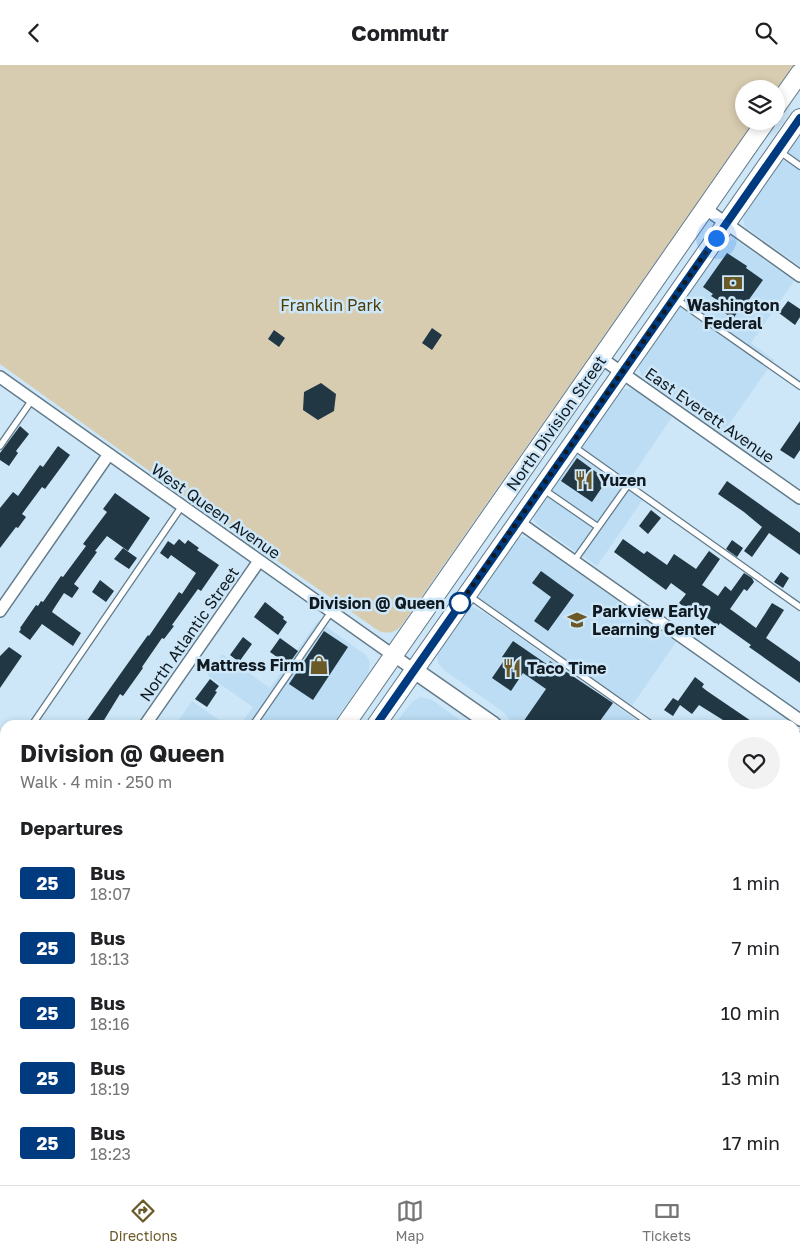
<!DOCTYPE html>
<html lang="en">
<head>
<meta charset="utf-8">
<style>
	:root { --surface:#fff; --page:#f2f2f2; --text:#202124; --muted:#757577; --line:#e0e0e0; --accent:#6b5927 }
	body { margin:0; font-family:"Golos Text",sans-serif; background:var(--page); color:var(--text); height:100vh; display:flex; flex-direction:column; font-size:19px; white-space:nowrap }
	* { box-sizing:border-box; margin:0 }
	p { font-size:16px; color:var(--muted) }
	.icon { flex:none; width:28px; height:28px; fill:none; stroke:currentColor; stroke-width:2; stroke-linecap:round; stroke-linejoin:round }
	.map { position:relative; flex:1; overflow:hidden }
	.drawer { position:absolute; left:0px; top:655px; width:800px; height:465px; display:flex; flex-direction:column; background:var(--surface); border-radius:15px 15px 0 0; box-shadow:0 2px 8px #0003 }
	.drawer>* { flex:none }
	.badge { padding:0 10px; border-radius:4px; font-size:18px; line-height:32px }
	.fabs { position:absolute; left:735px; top:15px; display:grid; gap:10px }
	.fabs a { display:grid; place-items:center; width:50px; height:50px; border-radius:50%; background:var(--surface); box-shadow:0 2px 8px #0003; font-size:25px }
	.you { position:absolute; width:25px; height:25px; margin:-12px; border:4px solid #fff; border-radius:50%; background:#1a73e8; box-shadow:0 0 0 8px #1a73e833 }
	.map>.badge { position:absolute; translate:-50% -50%; box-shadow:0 0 0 2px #fff }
	h2 { padding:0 20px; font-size:19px; line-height:45px }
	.round { display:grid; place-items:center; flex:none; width:52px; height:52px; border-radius:26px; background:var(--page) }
	.head { display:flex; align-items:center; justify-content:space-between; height:85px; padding:0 20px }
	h1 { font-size:24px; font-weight:700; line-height:38px }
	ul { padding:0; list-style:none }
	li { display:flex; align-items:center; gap:15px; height:65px; padding:0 20px }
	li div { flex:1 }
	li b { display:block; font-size:19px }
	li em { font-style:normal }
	li .badge { min-width:55px; font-weight:700; text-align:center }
	header { display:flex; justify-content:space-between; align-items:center; height:65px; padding:0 20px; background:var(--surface); font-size:22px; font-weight:700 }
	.dock { display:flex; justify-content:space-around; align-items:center; height:70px; border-top:1px solid var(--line); background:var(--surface); font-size:14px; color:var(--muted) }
	.dock a { display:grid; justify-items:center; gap:2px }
	.dock .current { color:var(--accent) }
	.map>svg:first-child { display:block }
	.built { fill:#bcddf3 }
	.green { fill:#d7ccb0 }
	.building { fill:#213744 }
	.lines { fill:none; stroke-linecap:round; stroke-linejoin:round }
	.lane-casing { stroke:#627a89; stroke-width:8 }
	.street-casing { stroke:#627a89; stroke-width:14 }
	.secondary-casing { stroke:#627a89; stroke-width:19 }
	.primary-casing { stroke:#627a89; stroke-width:20 }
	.lane { stroke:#fff; stroke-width:5.5 }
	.street { stroke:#fff; stroke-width:11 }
	.secondary { stroke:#fff; stroke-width:16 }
	.primary { stroke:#fff; stroke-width:18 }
	.line-casing { stroke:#fff; stroke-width:11 }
	.line { stroke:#003b80; stroke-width:8 }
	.walk { stroke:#111a20; stroke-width:5; stroke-dasharray:0 9 }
	.stop-dot { fill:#fff; stroke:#003b80; stroke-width:2.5 }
	.labels { text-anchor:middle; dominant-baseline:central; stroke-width:5; stroke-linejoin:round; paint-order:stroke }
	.park-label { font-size:16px; fill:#4c3b03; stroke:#cde7f8 }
	.poi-label { font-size:16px; font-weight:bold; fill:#111a20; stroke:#cde7f8; text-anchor:start }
	.street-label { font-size:16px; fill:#111a20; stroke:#cde7f8 }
	.stop-label { font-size:16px; font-weight:bold; fill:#111a20; stroke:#cde7f8; text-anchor:end }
</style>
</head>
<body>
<header><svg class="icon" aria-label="back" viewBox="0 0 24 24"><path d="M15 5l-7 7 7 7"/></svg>Commutr<svg class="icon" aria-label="search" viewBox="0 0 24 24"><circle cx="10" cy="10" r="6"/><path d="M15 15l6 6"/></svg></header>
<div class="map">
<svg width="800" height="1120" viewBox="0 0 800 1120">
	<rect width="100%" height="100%" fill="#cde7f8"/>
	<path class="built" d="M800,69V201L745,162L743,154L746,146Z
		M732,175L737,176L794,216L751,278L774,295L722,369L642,312L639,303L640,299L723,179Z
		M625,324H631L636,326L672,352L628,417L646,430L597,501L539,461L534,455V451L536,446L618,328Z
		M521,472L527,473L534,477L676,577L631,642L477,533L478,530L516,475Z
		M470,541L485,548L643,660H514L503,647L444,605L438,598L437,590L440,584Z
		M318,556L366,590L370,597L368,609L332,660H240L253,642L207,610L222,589L270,623Z
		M420,632L432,635L467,660H394L412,637Z
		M192,636L226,660H175Z
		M0,765L5,768V1115H14L11,1120H0Z
		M795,765L800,769V864L795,860Z
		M795,893L800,897V1120H73L76,1115H795Z"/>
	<path class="green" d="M0,0H794L776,25L744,24V56H754L401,561C394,568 389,569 379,566L201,443L0,299Z"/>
	<path class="building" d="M727,188L747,201L746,203L763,215L740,247L738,246L733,254L718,243L722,238L711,231L713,229L703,222Z
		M788,236L800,244V252L795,260L779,248Z
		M432,263L442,270L432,285L422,278Z
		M274,265L285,273L279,282L268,274Z
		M321,318L336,329L334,346L318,355L303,345L304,327Z
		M800,356V385L794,394L780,385Z
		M20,361L29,369L16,386L18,388L9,401L0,395V388Z
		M58,381L70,390L45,424L42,422L22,449L26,452L18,463L16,462L0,483V443L13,427L18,431L40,400L43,402Z
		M577,393L607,415L592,437L561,416Z
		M727,416L800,468V490L769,468L752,492L744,486L762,462L744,447L718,429Z
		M115,428L150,453L128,486L107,471L95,486L97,487L74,519L79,523L72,533L64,528L53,545L52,547L81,568L73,581L42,559L30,575L19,567L21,564L20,563L36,540L38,541L41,536L43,537L61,511L63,512L86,481L83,479L107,447L103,444Z
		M651,445L661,453L648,469L639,461Z
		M179,474L185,479L188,475L199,483L197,485L219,500L201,526L198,524L172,560L174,561L164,574L162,573L142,602L143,603L123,631L120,629L101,660H84L148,570L149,571L179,527L182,529L196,508L171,490L168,494L160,488L168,476L174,480Z
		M623,474L644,489L647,486L667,500L674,489L696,504L709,486L720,494L702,520L718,531L725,521L731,526L744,508L752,513L754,517L747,526L744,524L730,544L756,563L772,538L784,545L766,573L800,597V618L749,582L751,580L720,558L718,561L695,544L692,548L679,538L686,529L671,518L666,525L614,487Z
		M732,475L743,483L737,492L726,484Z
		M123,483L137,493L129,504L114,494Z
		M541,506L574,530L548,566L534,556L551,532L532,518Z
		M781,507L789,513L783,523L774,517Z
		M100,515L114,526L106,537L92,527Z
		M265,537L284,552L283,554L287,557L278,570L254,552Z
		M324,566L348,582L313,635L289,619Z
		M243,572L252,579L239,597L230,590Z
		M280,573L298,586L288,600L270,587Z
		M513,576L548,600L550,596L613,638L597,660H521L546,624L523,608L511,626L492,613L505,594L502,592Z
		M9,582L22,591L0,623V591Z
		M695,612L704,619L702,622L707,626L757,660H731L699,640L692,649L680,640L673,651L664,645L673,633L678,636Z
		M210,614L219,621L215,626L217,627L207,642L195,634Z"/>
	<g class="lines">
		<g class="lane-casing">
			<path id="lane" d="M779,86L800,101
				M676,234L800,321
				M0,381L32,335
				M573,381L800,542
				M543,424L598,462
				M574,496L628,420
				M468,530L652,660
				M32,660L182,441
				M253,660L331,547
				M0,708L5,700
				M795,761L800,764
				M795,786L800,790
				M1,801L5,803
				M0,810L5,813
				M795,819L800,812
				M0,873L5,866
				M795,923L800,927
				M795,1024L800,1017
				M0,1062L5,1066
				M193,1115L200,1120
				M728,1120L731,1115"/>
		</g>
		<g class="street-casing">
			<path id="street" d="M706,144L800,211
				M601,293L800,433
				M0,312L414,605
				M517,456L800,655
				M0,546L109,389
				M145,660L259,496
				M795,680L800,673
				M0,754L5,758"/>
		</g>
		<g class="secondary-casing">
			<path id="secondary" d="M414,605L493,660
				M795,873L800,877"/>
		</g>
		<g class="primary-casing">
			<path id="primary" d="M776,42L800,8
				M345,660L766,56
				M376,660L800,53
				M24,1120L28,1115
				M54,1120L57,1115"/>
		</g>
		<use href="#lane" class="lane"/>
		<use href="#street" class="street"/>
		<use href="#secondary" class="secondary"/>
		<use href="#primary" class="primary"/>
	</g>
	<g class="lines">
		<g class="line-casing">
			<path id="line" d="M376,660L800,53"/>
		</g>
		<use href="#line" class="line"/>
		<path class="walk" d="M460,538L459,540L716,173"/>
	</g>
	<defs>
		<g id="bank-bare" transform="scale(1.5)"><path d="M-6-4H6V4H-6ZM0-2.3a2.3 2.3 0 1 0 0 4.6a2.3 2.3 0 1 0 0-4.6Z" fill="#6b5927" stroke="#cde7f8" stroke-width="2.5" paint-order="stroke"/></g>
		<g id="restaurant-bare" transform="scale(1.5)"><path d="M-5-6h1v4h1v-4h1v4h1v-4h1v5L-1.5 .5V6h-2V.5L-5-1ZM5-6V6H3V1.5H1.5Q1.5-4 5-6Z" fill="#6b5927" stroke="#cde7f8" stroke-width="2.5" paint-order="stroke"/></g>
		<g id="school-bare" transform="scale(1.5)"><path d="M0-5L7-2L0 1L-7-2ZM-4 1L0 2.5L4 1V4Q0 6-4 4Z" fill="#6b5927" stroke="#cde7f8" stroke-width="2.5" paint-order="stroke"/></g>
		<g id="shop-bare" transform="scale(1.5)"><path d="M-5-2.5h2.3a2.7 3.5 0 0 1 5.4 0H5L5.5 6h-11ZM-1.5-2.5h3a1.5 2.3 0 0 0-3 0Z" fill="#6b5927" stroke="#cde7f8" stroke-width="2.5" paint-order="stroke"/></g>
	</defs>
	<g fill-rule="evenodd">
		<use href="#bank-bare" x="733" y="218"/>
		<use href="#restaurant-bare" x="584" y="415"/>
		<use href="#school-bare" x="577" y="555"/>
		<use href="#shop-bare" x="319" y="600"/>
		<use href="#restaurant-bare" x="512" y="603"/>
	</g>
	<circle class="stop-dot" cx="460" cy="538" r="10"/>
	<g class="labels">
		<g class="park-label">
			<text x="331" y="240">Franklin Park</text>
		</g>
		<g class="poi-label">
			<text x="733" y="240" text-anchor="middle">Washington<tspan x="733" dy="18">Federal</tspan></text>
			<text x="599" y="415">Yuzen</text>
			<text x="592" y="546">Parkview Early<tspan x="592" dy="18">Learning Center</tspan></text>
			<text x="304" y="600" text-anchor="end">Mattress Firm</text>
			<text x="527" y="603">Taco Time</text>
		</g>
		<g class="street-label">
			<text transform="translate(710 350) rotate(35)">East Everett Avenue</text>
			<text transform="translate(556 358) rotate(-55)">North Division Street</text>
			<text transform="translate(216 446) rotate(35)">West Queen Avenue</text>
			<text transform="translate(189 569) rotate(-55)">North Atlantic Street</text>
		</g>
		<g class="stop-label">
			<text x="445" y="538">Division @ Queen</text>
		</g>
	</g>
</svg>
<div class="fabs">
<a><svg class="icon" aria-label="layers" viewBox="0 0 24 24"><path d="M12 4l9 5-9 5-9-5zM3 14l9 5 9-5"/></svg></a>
</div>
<div class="you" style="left:716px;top:173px"></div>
<section class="drawer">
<div class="head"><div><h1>Division @ Queen</h1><p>Walk · 4 min · 250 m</p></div><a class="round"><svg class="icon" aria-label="heart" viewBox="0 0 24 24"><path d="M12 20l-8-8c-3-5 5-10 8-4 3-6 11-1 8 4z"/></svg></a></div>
<h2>Departures</h2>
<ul>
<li><span class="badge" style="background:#003b80;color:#fff">25</span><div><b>Bus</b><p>18:07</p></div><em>1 min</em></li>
<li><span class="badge" style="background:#003b80;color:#fff">25</span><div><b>Bus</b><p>18:13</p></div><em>7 min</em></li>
<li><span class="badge" style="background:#003b80;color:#fff">25</span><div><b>Bus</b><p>18:16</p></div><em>10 min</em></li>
<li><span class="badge" style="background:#003b80;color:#fff">25</span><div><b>Bus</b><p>18:19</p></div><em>13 min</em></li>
<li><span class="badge" style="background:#003b80;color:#fff">25</span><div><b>Bus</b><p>18:23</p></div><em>17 min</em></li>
</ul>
</section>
</div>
<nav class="dock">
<a class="current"><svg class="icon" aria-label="directions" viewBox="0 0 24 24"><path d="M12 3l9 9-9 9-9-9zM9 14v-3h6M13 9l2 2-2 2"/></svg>Directions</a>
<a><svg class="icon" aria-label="map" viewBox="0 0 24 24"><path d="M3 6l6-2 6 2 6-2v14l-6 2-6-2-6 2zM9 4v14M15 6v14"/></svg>Map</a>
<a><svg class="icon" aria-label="tickets" viewBox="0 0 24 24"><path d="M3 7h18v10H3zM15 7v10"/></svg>Tickets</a>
</nav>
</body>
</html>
